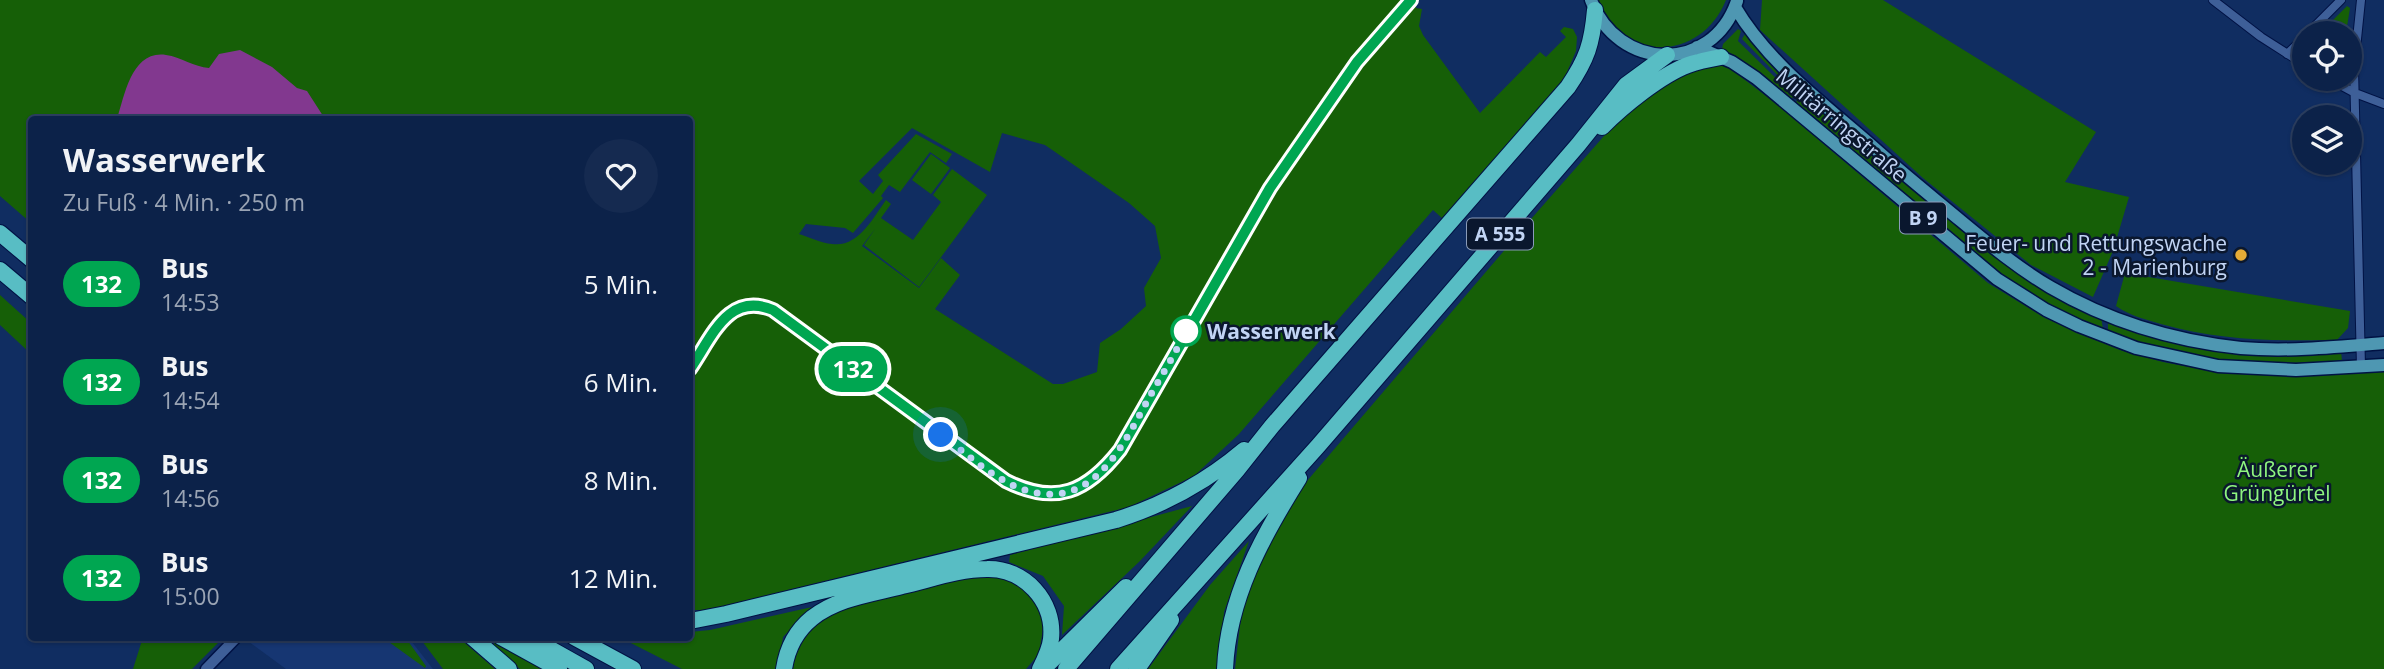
<!DOCTYPE html>
<html lang="de">
<head>
<meta charset="utf-8">
<style>
	:root { --surface:#0c2249; --page:#152a50; --text:#f1f3f6; --muted:#9aa4b4; --line:#2c3f61 }
	body { margin:0; font-family:"Open Sans",sans-serif; background:var(--page); color:var(--text); height:100vh; display:flex; flex-direction:column; font-size:26px; white-space:nowrap }
	* { box-sizing:border-box; margin:0 }
	p { font-size:23px; color:var(--muted) }
	.icon { flex:none; width:38px; height:38px; fill:none; stroke:currentColor; stroke-width:2; stroke-linecap:round; stroke-linejoin:round }
	.map { position:relative; flex:1; overflow:hidden }
	.details { position:absolute; left:28px; top:116px; width:665px; height:525px; display:flex; flex-direction:column; background:var(--surface); border-radius:7px; box-shadow:0 2px 5px #0004,0 0 0 2px var(--line) }
	.details>* { flex:none }
	.badge { padding:0 14px; border-radius:23px; font-size:24px; line-height:46px }
	.tools { position:absolute; left:2292px; top:21px; display:grid; gap:14px }
	.tools a { display:grid; place-items:center; width:70px; height:70px; border-radius:50%; background:var(--surface); box-shadow:0 2px 5px #0004,0 0 0 2px var(--line); font-size:35px }
	.you { position:absolute; width:35px; height:35px; margin:-18px; border:5px solid #fff; border-radius:50%; background:#1a73e8; box-shadow:0 0 0 10px #1a73e833 }
	.map>.badge { position:absolute; translate:-50% -50%; box-shadow:0 0 0 4px #fff }
	.round { display:grid; place-items:center; flex:none; width:74px; height:74px; border-radius:37px; background:var(--page) }
	.overview { display:flex; align-items:center; justify-content:space-between; height:119px; padding:0 35px }
	h1 { font-size:33px; font-weight:700; line-height:52px }
	ul { padding:0; list-style:none }
	li { display:flex; align-items:center; gap:21px; height:98px; padding:0 35px }
	li div { flex:1 }
	li b { display:block; font-size:26px }
	li em { font-style:normal }
	li .badge { min-width:77px; font-weight:700; text-align:center }
	.map>svg:first-child { display:block }
	.built { fill:#163672 }
	.green { fill:#165f07; fill-rule:evenodd }
	.water { fill:#82388f }
	.lines { fill:none; stroke-linecap:round; stroke-linejoin:round }
	.minor-casing { stroke:#001244; stroke-width:10 }
	.tertiary-casing { stroke:#001244; stroke-width:13 }
	.primary-casing { stroke:#001244; stroke-width:15 }
	.motorway-casing { stroke:#001244; stroke-width:18 }
	.minor { stroke:#3e5f98; stroke-width:8 }
	.tertiary { stroke:#3e5f98; stroke-width:10 }
	.primary { stroke:#4e97b2; stroke-width:12 }
	.motorway { stroke:#58bdc4; stroke-width:16 }
	.line-casing { stroke:#fff; stroke-width:16 }
	.line { stroke:#00a651; stroke-width:10 }
	.walk { stroke:#c1d4f4; stroke-width:7; stroke-dasharray:0 12.6 }
	.poi-dot { fill:#e6ac36; stroke:#0a172e; stroke-width:2.5 }
	.stop-dot { fill:#fff; stroke:#00a651; stroke-width:3.5 }
	.labels { text-anchor:middle; dominant-baseline:central; stroke-width:5; stroke-linejoin:round; paint-order:stroke }
	.shield { fill:#0a172e; stroke:#8a9bb9; stroke-width:2 }
	.shield-label { font-size:19px; font-weight:bold; fill:#c1d4f4 }
	.street-label { font-size:21px; fill:#c1d4f4; stroke:#0a172e }
	.poi-label { font-size:21px; fill:#c1d4f4; stroke:#0a172e; text-anchor:end }
	.stop-label { font-size:21px; font-weight:bold; fill:#c1d4f4; stroke:#0a172e; text-anchor:start }
	.park-label { font-size:21px; fill:#8ef57f; stroke:#0a172e }
</style>
</head>
<body>
<div class="map">
<svg width="2384" height="669" viewBox="0 0 2384 669">
	<rect width="100%" height="100%" fill="#102d61"/>
	<path class="built" d="M247,637H408L433,669H286L245,639Z"/>
	<path class="green" d="M0,0H1416V8L1422,9L1419,26L1423,35L1480,113L1540,52L1546,57L1566,37L1560,31L1564,27L1573,29L1577,37L1576,51L1564,79L1442,218L1433,210L1239,434L1194,476L1129,507L706,610H690V119H32L31,223L0,196ZM912,128L990,172L1002,133L1045,145L1129,203L1155,226L1161,258L1144,288L1146,306L1121,329L1100,343L1097,372L1063,384H1053L935,309L960,275L941,258L919,288L862,246L875,229L864,245L919,287L987,195L952,169L933,195L941,202L913,240L881,218L891,204L886,200C873,218 858,248 832,244C821,243 809,237 799,234L806,224L845,228L853,233L883,198L881,196L889,185L900,192L930,152L946,163L952,154L916,134L878,175L883,181L873,194L859,181Z
		M1598,0H1726C1701,62 1622,64 1598,0Z
		M1762,0H1883L2096,132L2065,182L2129,197L2113,251L2093,297L2031,265L1923,178L1760,30Z
		M2347,6L2350,8L2346,33H2320Z
		M1738,29L1741,31L1738,41L1790,92L1793,97L1791,100L1751,66L1722,49L1723,44Z
		M1745,34L1790,82L1997,258L2015,271L2101,317L2103,329L2053,307L2009,280L1795,104L1798,99L1795,93L1742,39Z
		M1713,63L1728,67L1774,102L1988,283L2045,318L2120,350L2163,362L2222,373L2287,376L2384,371V669H1235L1240,625L1248,589L1260,559L1295,495L1538,211L1626,111L1683,70Z
		M931,154L950,168L931,194L912,180Z
		M2125,273L2350,311L2348,328L2337,340C2274,341 2222,341 2161,324C2145,319 2130,316 2116,306Z
		M0,295L31,323V354L0,325Z
		M2108,320L2143,333L2341,351L2342,361C2263,366 2183,362 2108,332Z
		M1192,506L1140,561L1062,635L1064,606L1043,576L1009,562L1010,555Z
		M1249,541L1224,612L1220,669H1148L1210,585Z
		M992,574L1018,582L1031,595L1044,622L1039,654L1026,669H793C797,644 813,622 838,611C847,606 859,604 869,601C909,590 951,579 992,574Z
		M812,607L783,637L778,669H682L619,637H690V632L710,630Z
		M143,637H224L192,669H133Z
		M382,637H405L426,666L425,668Z
		M419,637H458L495,669H443Z
		M494,642L544,669H520L494,646Z"/>
	<path class="water" d="M240,50L272,67L297,88L307,91L325,119H117C125,94 132,50 166,55C181,57 194,67 209,68L219,54Z"/>
	<g class="lines">
		<g class="minor-casing">
			<path id="minor" d="M2213,0L2261,37L2305,65
				M2308,33L2341,0
				M2287,54L2305,37
				M2329,79L2355,93L2384,104
				M2361,367L2354,68L2361,0"/>
		</g>
		<g class="tertiary-casing">
			<path id="tertiary" d="M690,369C711,337 728,291 773,310L1005,481C1056,506 1087,492 1120,450L1270,188L1357,62L1411,0
				M206,669L237,637"/>
		</g>
		<g class="primary-casing">
			<path id="primary" d="M1591,0C1617,71 1712,75 1737,1
				M1735,7C1768,63 1824,104 1872,146C1901,172 1931,196 1961,221C1990,245 2018,268 2050,287C2108,321 2175,341 2241,348C2288,352 2337,347 2384,343
				M1697,47L1732,62L1756,78L1997,279L2046,310L2079,326L2136,348L2218,366L2296,370L2384,365"/>
		</g>
		<g class="motorway-casing">
			<path id="motorway" d="M1602,127C1623,106 1661,75 1688,65C1699,61 1710,59 1721,57
				M0,233L32,260
				M0,270L32,297
				M690,621L726,614L1116,520C1164,505 1205,483 1244,450
				M472,637L509,669
				M501,637L559,669
				M529,637L586,669
				M574,637L633,669
				M1045,667L1126,587
				M784,669C787,649 796,631 812,618C837,598 871,594 902,586C929,580 958,569 987,569C1024,568 1055,601 1051,639C1050,649 1045,659 1040,669
				M1066,669L1237,470L1272,426L1568,87C1587,59 1592,44 1595,10
				M1118,669L1318,446L1578,145L1626,85L1667,55
				M1137,669L1171,620
				M1225,669C1228,598 1262,537 1299,478"/>
		</g>
		<use href="#minor" class="minor"/>
		<use href="#tertiary" class="tertiary"/>
		<use href="#primary" class="primary"/>
		<use href="#motorway" class="motorway"/>
	</g>
	<g class="lines">
		<g class="line-casing">
			<path id="line" d="M690,369C712,337 728,291 773,310L1006,481C1056,506 1087,492 1120,450L1270,188L1357,62L1411,0"/>
		</g>
		<use href="#line" class="line"/>
		<path class="walk" d="M941,435C969,455 1001,487 1037,493C1098,504 1126,439 1150,396C1162,375 1176,352 1186,331"/>
	</g>
	<circle class="poi-dot" cx="2241" cy="255" r="7"/>
	<circle class="stop-dot" cx="1186" cy="331" r="14"/>
	<g class="labels">
		<g class="shield">
			<rect x="1900" y="202.5" width="46" height="31" rx="5"/>
			<rect x="1467" y="218.5" width="66" height="31" rx="5"/>
		</g>
		<g class="shield-label">
			<text x="1923" y="218">B 9</text>
			<text x="1500" y="234">A 555</text>
		</g>
		<g class="street-label">
			<text transform="translate(1842 125) rotate(40)">Militärringstraße</text>
		</g>
		<g class="poi-label">
			<text x="2227" y="243">Feuer- und Rettungswache<tspan x="2227" dy="24">2 - Marienburg</tspan></text>
		</g>
		<g class="stop-label">
			<text x="1207" y="331">Wasserwerk</text>
		</g>
		<g class="park-label">
			<text x="2277" y="469">Äußerer<tspan x="2277" dy="24">Grüngürtel</tspan></text>
		</g>
	</g>
</svg>
<div class="tools">
<a><svg class="icon" aria-label="locate" viewBox="0 0 24 24"><circle cx="12" cy="12" r="6"/><path d="M12 2v4M12 18v4M2 12h4M18 12h4"/></svg></a>
<a><svg class="icon" aria-label="layers" viewBox="0 0 24 24"><path d="M12 4l9 5-9 5-9-5zM3 14l9 5 9-5"/></svg></a>
</div>
<div class="you" style="left:941px;top:435px"></div>
<b class="badge" style="left:853px;top:369px;background:#00a651;color:#fff">132</b>
<section class="details">
<div class="overview"><div><h1>Wasserwerk</h1><p>Zu Fuß · 4 Min. · 250 m</p></div><a class="round"><svg class="icon" aria-label="heart" viewBox="0 0 24 24"><path d="M12 20l-8-8c-3-5 5-10 8-4 3-6 11-1 8 4z"/></svg></a></div>
<ul>
<li><span class="badge" style="background:#00a651;color:#fff">132</span><div><b>Bus</b><p>14:53</p></div><em>5 Min.</em></li>
<li><span class="badge" style="background:#00a651;color:#fff">132</span><div><b>Bus</b><p>14:54</p></div><em>6 Min.</em></li>
<li><span class="badge" style="background:#00a651;color:#fff">132</span><div><b>Bus</b><p>14:56</p></div><em>8 Min.</em></li>
<li><span class="badge" style="background:#00a651;color:#fff">132</span><div><b>Bus</b><p>15:00</p></div><em>12 Min.</em></li>
</ul>
</section>
</div>
</body>
</html>
